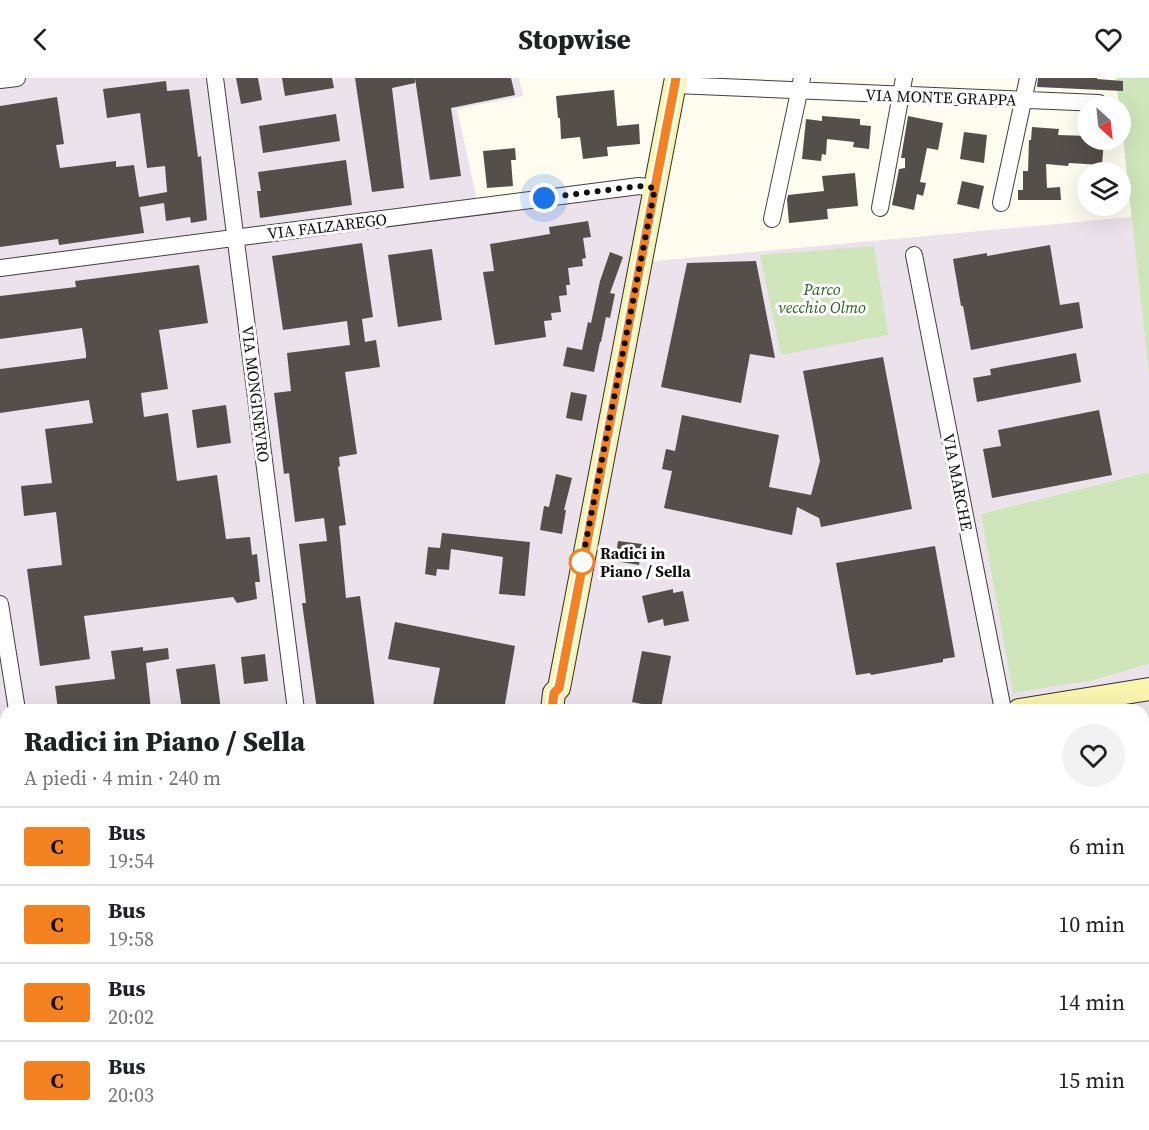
<!DOCTYPE html>
<html lang="it">
<head>
<meta charset="utf-8">
<style>
	:root { --surface:#fff; --page:#f2f2f2; --text:#202124; --muted:#757577; --line:#e0e0e0 }
	body { margin:0; font-family:"Source Serif 4",serif; background:var(--page); color:var(--text); height:100vh; display:flex; flex-direction:column; font-size:22px; white-space:nowrap }
	* { box-sizing:border-box; margin:0 }
	p { font-size:20px; color:var(--muted) }
	.icon { flex:none; width:33px; height:33px; fill:none; stroke:currentColor; stroke-width:2; stroke-linecap:round; stroke-linejoin:round }
	.map { position:relative; flex:1; overflow:hidden }
	.side { position:absolute; left:0px; top:626px; width:1149px; height:428px; display:flex; flex-direction:column; background:var(--surface); border-radius:18px 18px 0 0; box-shadow:0 6px 24px #0002 }
	.side>* { flex:none }
	.badge { padding:0 12px; border-radius:4px; font-size:21px; line-height:39px }
	.needle { width:39px; rotate:153deg }
	.controls { position:absolute; left:1077px; top:18px; display:grid; gap:12px }
	.controls a { display:grid; place-items:center; width:54px; height:54px; border-radius:50%; background:var(--surface); box-shadow:0 6px 24px #0002; font-size:30px }
	.you { position:absolute; width:30px; height:30px; margin:-15px; border:4px solid #fff; border-radius:50%; background:#1a73e8; box-shadow:0 0 0 9px #1a73e833 }
	.map>.badge { position:absolute; translate:-50% -50%; box-shadow:0 0 0 3px #fff }
	.round { display:grid; place-items:center; flex:none; width:63px; height:63px; border-radius:32px; background:var(--page) }
	.head { display:flex; align-items:center; justify-content:space-between; height:102px; padding:0 24px }
	h1 { font-size:28px; font-weight:800; line-height:45px }
	ul { padding:0; list-style:none }
	li { display:flex; align-items:center; gap:18px; height:78px; padding:0 24px; border-top:2px solid var(--line) }
	li div { flex:1 }
	li b { display:block; font-size:22px }
	li em { font-style:normal }
	li .badge { min-width:66px; font-weight:700; text-align:center }
	header { display:flex; justify-content:space-between; align-items:center; height:78px; padding:0 24px; background:var(--surface); font-size:27px; font-weight:800 }
	.map>svg:first-child { display:block }
	.industrial { fill:#ebe2ec; fill-rule:evenodd }
	.green { fill:#cfe6bb }
	.building { fill:#554f4b }
	.lines { fill:none; stroke-linecap:round; stroke-linejoin:round }
	.street-casing { stroke:#414141; stroke-width:18 }
	.secondary-casing { stroke:#303030; stroke-width:24 }
	.street { stroke:#fff; stroke-width:16 }
	.secondary { stroke:#f9f5af; stroke-width:22 }
	.line-casing { stroke:#fff; stroke-width:14 }
	.line { stroke:#f58220; stroke-width:9 }
	.walk { stroke:#0e0e0e; stroke-width:6; stroke-dasharray:0 10.8 }
	.stop-dot { fill:#fff; stroke:#f58220; stroke-width:3 }
	.labels { text-anchor:middle; dominant-baseline:central; stroke-width:6; stroke-linejoin:round; paint-order:stroke }
	.street-label { font-size:16px; fill:#0e0e0e; stroke:#fff }
	.park-label { font-size:16px; font-style:italic; fill:#2c6122; stroke:#fff }
	.stop-label { font-size:16px; font-weight:bold; fill:#0e0e0e; stroke:#fff; text-anchor:start }
</style>
</head>
<body>
<header><svg class="icon" aria-label="back" viewBox="0 0 24 24"><path d="M15 5l-7 7 7 7"/></svg>Stopwise<svg class="icon" aria-label="heart" viewBox="0 0 24 24"><path d="M12 20l-8-8c-3-5 5-10 8-4 3-6 11-1 8 4z"/></svg></header>
<div class="map">
<svg width="1149" height="1052" viewBox="0 0 1149 1052">
	<rect width="100%" height="100%" fill="#fefcef"/>
	<path class="industrial" d="M0,0H519L523,18L457,31L477,122L645,105L634,185L1132,139L1149,298V394L981,436L1094,602L1149,586V1052H0ZM6,632H1143V1047H6Z"/>
	<path class="green" d="M1116,0H1149V298L1121,41L1120,28H1119Z
		M874,168L888,257L781,277L760,177Z
		M1149,394V586L1094,602L1013,615L981,436Z"/>
	<path class="building" d="M236,0H258L262,22L241,26Z
		M282,0H332L334,10L285,18Z
		M355,0H415V5L392,10L404,110L372,114Z
		M415,0H511L515,17L451,30L461,98L430,102Z
		M1038,0H1097V1L1123,3V13L1037,9Z
		M166,3L167,13L189,11L198,79L201,78L207,142L191,145L190,139L166,143L164,125L140,129L144,155L59,167L58,161L0,169V28L57,19L64,66L56,67L60,90L116,83V89L134,87L139,119L167,114L165,88L147,90L140,35L107,40L103,11Z
		M614,12L617,48L639,46L640,66L607,69L608,78L583,81L580,59L561,61L560,40H558L556,18Z
		M336,36L340,63L263,75L259,48Z
		M822,38L860,41V47L871,48L869,71L853,69L854,64L827,61L826,77L822,76L821,83L802,81L806,41L822,43Z
		M908,38L943,45L938,72L927,70L920,104L926,105L923,118L917,116L914,132L892,127L899,91L905,90V80H901Z
		M1032,49L1059,51L1058,57L1088,58V62H1104L1102,87L1069,85L1068,88L1046,86L1047,110L1060,109L1061,122H1018V112H1023V93H1028L1029,62H1031Z
		M964,54L987,57L984,85L960,81Z
		M515,70L516,82H511L513,108L487,110L483,73Z
		M346,82L352,127L260,140L257,113H261L258,94Z
		M855,95L858,128L827,131L828,141L789,145L787,122L788,117L824,113L822,98Z
		M962,103L984,108L979,131L957,126Z
		M588,143L591,159L583,160L586,180L582,181L583,188L568,190L570,207H566L567,217L559,218L561,234L551,235L552,242L544,243L546,259L495,267L483,194L494,193L490,166L550,156L549,149Z
		M362,165L373,239L362,241L365,264L376,262L380,289L345,294L357,376L339,379L340,388L338,389L346,447L339,448L346,520L360,518L375,631L317,632L302,525H306L299,466L327,463L324,440L295,444L289,395L284,396L274,315L291,313L287,275L350,267L347,243L283,252L272,178Z
		M1050,167L1060,227L1079,224L1083,250L971,272L963,228H961L953,181L987,175V178Z
		M432,171L442,242L398,249L388,177Z
		M610,174L623,179L610,215L615,216L610,240L606,239L601,264H600L594,294L563,288L567,269L582,272L588,244L591,245L600,203Z
		M756,183L775,280L750,276L741,325L661,309L687,185Z
		M199,187L208,245L159,252L168,311L141,315L144,339L168,335L177,403L217,397L226,461L250,459L252,477L257,476L260,504H255L257,521L237,525L233,519L84,538L90,581L40,588L27,491L62,487L56,434L24,438L21,408L52,405L45,351L93,345L89,322L0,335V291L86,280V275L82,250L0,261V218L76,209L75,203Z
		M1076,275L1081,304L977,324L973,300L991,297L990,291Z
		M883,279L912,431L821,449L819,440L797,429L792,457L664,430L672,393L662,391L666,371L675,373L682,337L779,357L769,409L811,417L820,383L803,293Z
		M571,314L587,317L582,343L566,340Z
		M226,327L231,365L197,370L192,332Z
		M1099,332L1112,397L992,420L983,371L1001,368L998,352Z
		M556,396L572,400L564,432H566L562,456L540,452L544,428L549,429Z
		M442,455L530,464L525,518L499,516L503,479L451,471L449,492L437,491L436,498L425,496L428,469L440,470Z
		M618,463L642,466L639,487L615,483Z
		M935,468L955,579L943,581V584L871,597L870,595L856,597L836,485Z
		M673,511V515L683,513L689,543L664,548L663,541L648,545L642,518Z
		M395,544L515,568L504,632H432L440,590L388,581Z
		M143,569V573L168,570L169,581L146,585L151,632H58L55,608L115,601L111,573Z
		M642,573L671,578L661,630L632,624Z
		M265,576L268,603L244,606L241,579Z
		M215,586L221,632H182L176,591Z"/>
	<g class="lines">
		<g class="street-casing">
			<path id="street" d="M215,0L296,632
				M0,2L17,0
				M675,7L1099,25
				M1001,125L1028,0
				M880,130L904,0
				M772,141L802,0
				M914,177L1003,632
				M0,190L639,108L655,110
				M0,526L17,632
				M739,1047L740,1052
				M1082,1047L1083,1052"/>
		</g>
		<g class="secondary-casing">
			<path id="secondary" d="M552,632L554,615L559,610L676,0
				M1019,632L1149,611
				M464,1052L465,1047"/>
		</g>
		<use href="#street" class="street"/>
		<use href="#secondary" class="secondary"/>
	</g>
	<g class="lines">
		<g class="line-casing">
			<path id="line" d="M552,632L554,615L559,610L676,0"/>
		</g>
		<use href="#line" class="line"/>
		<path class="walk" d="M544,120L639,108L655,110L582,484"/>
	</g>
	<circle class="stop-dot" cx="582" cy="484" r="12"/>
	<g class="labels">
		<g class="street-label">
			<text transform="translate(941 19) rotate(2)">VIA MONTE GRAPPA</text>
			<text transform="translate(327 148) rotate(-7)">VIA FALZAREGO</text>
			<text transform="translate(256 316) rotate(83)">VIA MONGINEVRO</text>
			<text transform="translate(958 404) rotate(79)">VIA MARCHE</text>
		</g>
		<g class="park-label">
			<text x="822" y="211">Parco<tspan x="822" dy="18">vecchio Olmo</tspan></text>
		</g>
		<g class="stop-label">
			<text x="600" y="475">Radici in<tspan x="600" dy="18">Piano / Sella</tspan></text>
		</g>
	</g>
</svg>
<div class="controls">
<a><svg class="needle" viewBox="-14 -14 28 28"><path d="M0-13l5 13h-10z" fill="#e53935"/><path d="M0 13l5-13h-10z" fill="#757577"/></svg></a>
<a><svg class="icon" aria-label="layers" viewBox="0 0 24 24"><path d="M12 4l9 5-9 5-9-5zM3 14l9 5 9-5"/></svg></a>
</div>
<div class="you" style="left:544px;top:120px"></div>
<section class="side">
<div class="head"><div><h1>Radici in Piano / Sella</h1><p>A piedi · 4 min · 240 m</p></div><a class="round"><svg class="icon" aria-label="heart" viewBox="0 0 24 24"><path d="M12 20l-8-8c-3-5 5-10 8-4 3-6 11-1 8 4z"/></svg></a></div>
<ul>
<li><span class="badge" style="background:#f58220;color:#111">C</span><div><b>Bus</b><p>19:54</p></div><em>6 min</em></li>
<li><span class="badge" style="background:#f58220;color:#111">C</span><div><b>Bus</b><p>19:58</p></div><em>10 min</em></li>
<li><span class="badge" style="background:#f58220;color:#111">C</span><div><b>Bus</b><p>20:02</p></div><em>14 min</em></li>
<li><span class="badge" style="background:#f58220;color:#111">C</span><div><b>Bus</b><p>20:03</p></div><em>15 min</em></li>
</ul>
</section>
</div>
</body>
</html>
